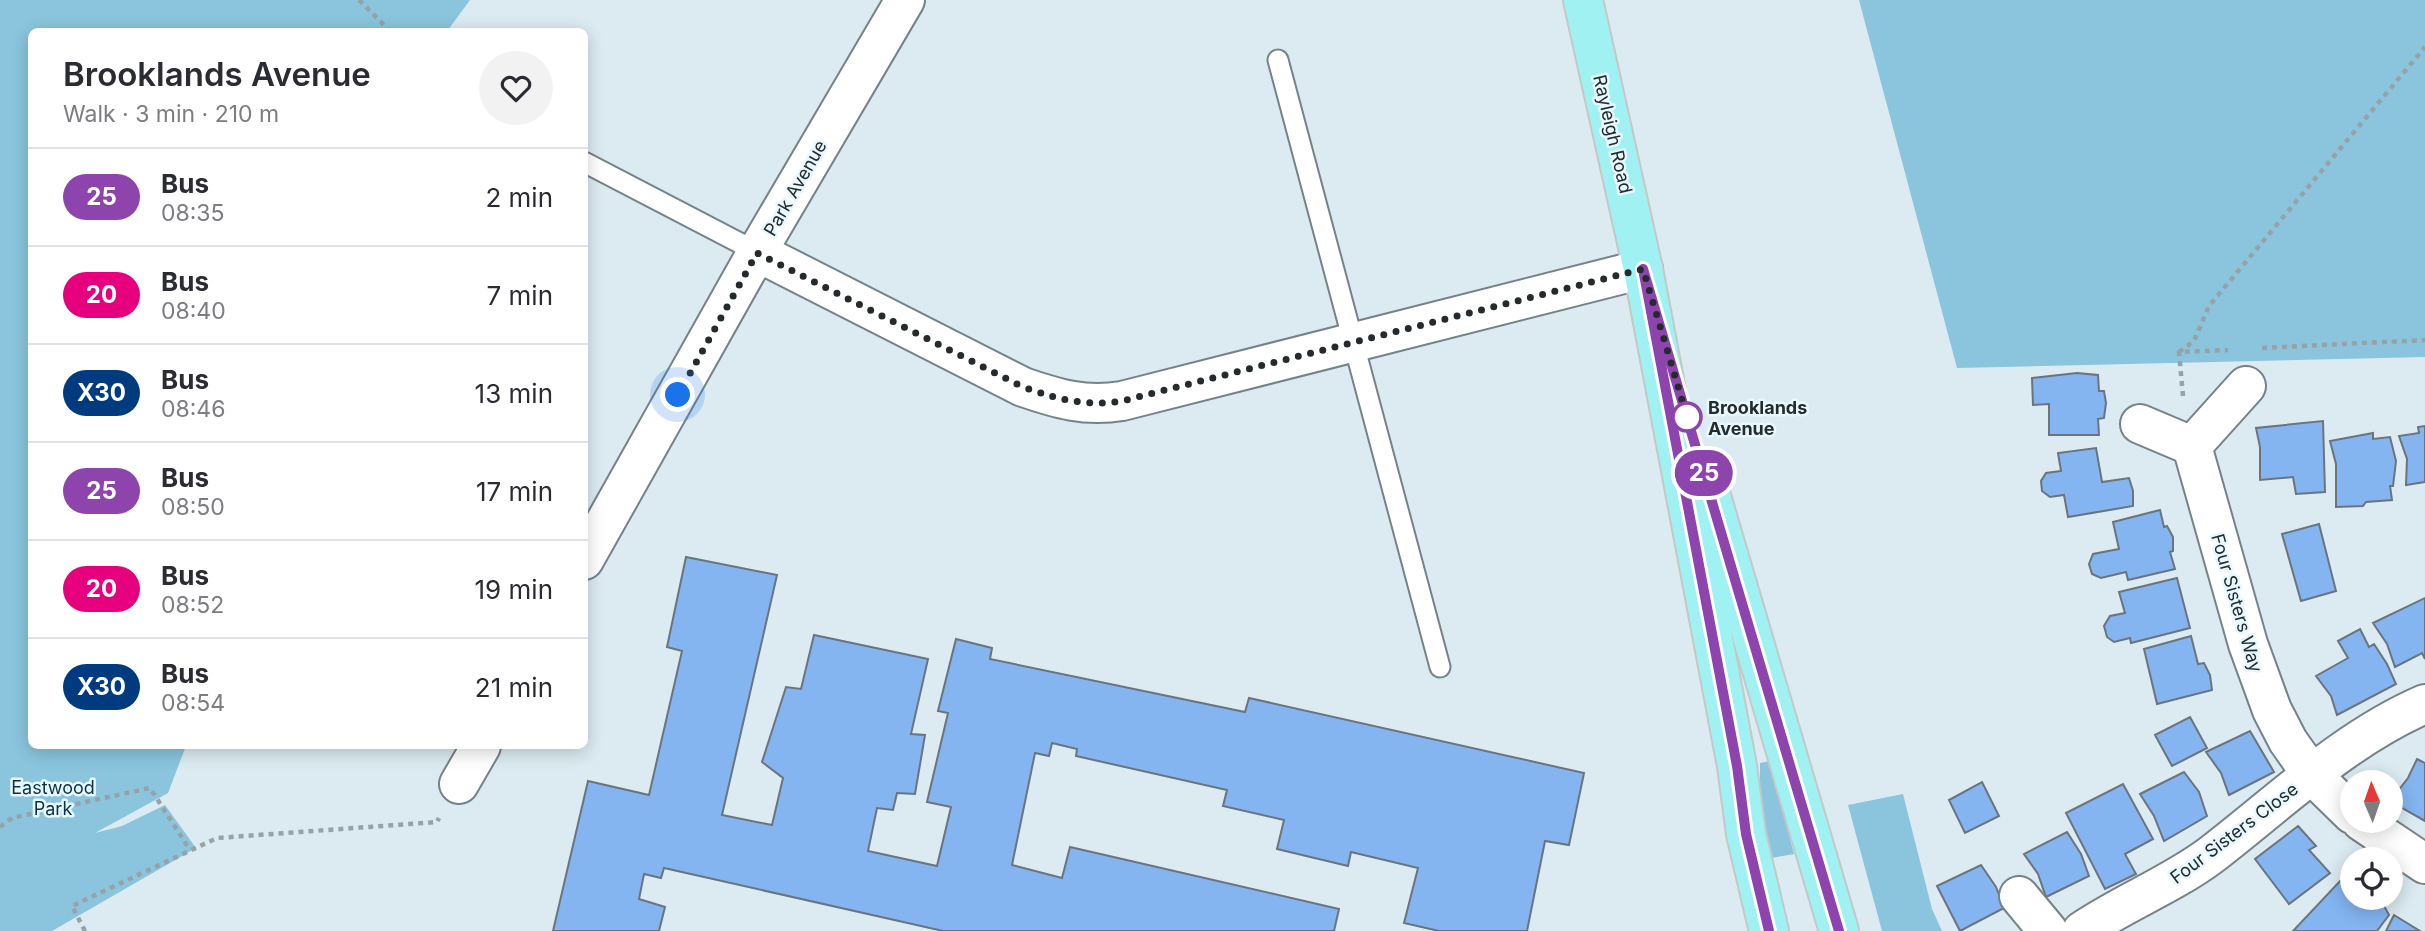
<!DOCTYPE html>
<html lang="en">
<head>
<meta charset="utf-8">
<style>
	:root { --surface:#fff; --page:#f2f2f3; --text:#2b2b33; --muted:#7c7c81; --line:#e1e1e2 }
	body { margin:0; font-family:Inter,sans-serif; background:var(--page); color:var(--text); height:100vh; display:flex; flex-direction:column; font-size:26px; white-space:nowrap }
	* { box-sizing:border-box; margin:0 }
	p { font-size:23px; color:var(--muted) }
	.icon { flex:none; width:38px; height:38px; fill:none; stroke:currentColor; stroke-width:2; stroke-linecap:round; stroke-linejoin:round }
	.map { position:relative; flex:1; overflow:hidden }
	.sheet { position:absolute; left:28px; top:28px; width:560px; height:721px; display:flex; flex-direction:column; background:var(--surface); border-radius:10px; box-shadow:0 4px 18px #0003 }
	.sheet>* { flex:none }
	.badge { padding:0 14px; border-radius:23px; font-size:24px; line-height:46px }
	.needle { width:46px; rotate:358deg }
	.tools { position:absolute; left:2340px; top:770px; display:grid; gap:14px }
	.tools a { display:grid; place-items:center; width:63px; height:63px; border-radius:50%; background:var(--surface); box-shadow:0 4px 18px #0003; font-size:35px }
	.you { position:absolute; width:35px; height:35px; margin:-18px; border:5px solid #fff; border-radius:50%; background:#1a73e8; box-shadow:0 0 0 10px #1a73e833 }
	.map>.badge { position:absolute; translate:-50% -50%; box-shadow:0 0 0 4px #fff }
	.round { display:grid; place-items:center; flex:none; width:74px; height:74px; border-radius:37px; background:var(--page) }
	.overview { display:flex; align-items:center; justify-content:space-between; height:119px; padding:0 35px }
	h1 { font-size:33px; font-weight:600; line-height:52px }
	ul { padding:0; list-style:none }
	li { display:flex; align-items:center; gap:21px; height:98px; padding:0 35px; border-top:2px solid var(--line) }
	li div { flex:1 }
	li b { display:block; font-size:26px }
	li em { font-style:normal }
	li .badge { min-width:77px; font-weight:700; text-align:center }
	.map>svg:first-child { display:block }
	.green { fill:#8ac5dd }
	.building { fill:#84b5f1; stroke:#6b747e; stroke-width:2 }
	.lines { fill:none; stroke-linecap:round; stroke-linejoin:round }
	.service-casing { stroke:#758389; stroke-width:23 }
	.minor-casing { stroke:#758389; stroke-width:42 }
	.primary-casing { stroke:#c6c8c8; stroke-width:42 }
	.path { stroke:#96a2a7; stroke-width:4.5; stroke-dasharray:5 5; stroke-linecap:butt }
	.service { stroke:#fff; stroke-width:19 }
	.minor { stroke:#fff; stroke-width:38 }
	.primary { stroke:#a0f1f2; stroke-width:38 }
	.line-casing { stroke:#fff; stroke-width:16 }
	.line { stroke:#8e44ad; stroke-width:10 }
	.walk { stroke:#252b2d; stroke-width:7; stroke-dasharray:0 12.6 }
	.stop-dot { fill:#fff; stroke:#8e44ad; stroke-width:3.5 }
	.labels { text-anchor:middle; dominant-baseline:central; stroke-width:5; stroke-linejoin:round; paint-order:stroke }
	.street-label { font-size:18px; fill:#252b2d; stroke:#e8f8ff }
	.stop-label { font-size:18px; font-weight:bold; fill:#252b2d; stroke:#e8f8ff; text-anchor:start }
	.park-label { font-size:18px; fill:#083443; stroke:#e8f8ff }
</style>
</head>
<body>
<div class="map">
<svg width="2425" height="931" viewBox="0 0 2425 931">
	<rect width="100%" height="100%" fill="#dbebf1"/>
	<path class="green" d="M0,0H470L448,30L450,31L32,32V746H186L168,793L95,833L122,826L165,805L196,848L52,931H0Z
		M1859,0H2425V357L1957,368Z
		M1770,761L1794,854L1766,859L1760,810V763Z
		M1903,794L1932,909L1942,931H1882L1848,805Z"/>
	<path class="building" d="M2077,373L2098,375L2099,391H2104L2106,403L2104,418L2098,419L2099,435H2049V404L2033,405L2032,378Z
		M2323,421L2325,492L2296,494L2293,477L2260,480V447L2256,428Z
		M2425,426V482L2406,485L2407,459L2399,436L2419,433L2418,427Z
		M2373,433V439L2390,437L2396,461L2393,486H2390L2392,500L2366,502L2363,506L2336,507V464L2330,441Z
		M2096,448L2102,482L2129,478L2133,491V506L2068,517L2064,495L2050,497L2042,491L2041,481L2046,473L2061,471L2058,453Z
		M2160,510L2164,527L2167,526L2173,537V551L2170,552L2175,569L2128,580L2126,572L2101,578L2092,574L2089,564L2093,554L2119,549L2113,522Z
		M2319,524L2336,591L2301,601L2282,534Z
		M686,557L777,575L722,815L772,825L783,778L762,762L786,687L801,689L814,635L928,659L911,734L925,735L915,794L897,793L893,810L877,808L868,851L937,866L951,807L927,802L948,713L938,711L956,639L992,648L990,659L1245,712L1249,698L1584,773L1569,845L1545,841L1527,931H1439L1404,923L1418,868L1351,852L1348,866L1277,849L1284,820L1223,806L1227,790L1076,756L1077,749L1052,743L1049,756L1035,753L1012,865L1062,878L1070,847L1339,909L1334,931H943L664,868L661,878L644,874L639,899L665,907L659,931H553L588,781L649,795L682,651L667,647Z
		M2177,578L2190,628L2131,643L2130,638L2114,642L2107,637L2104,626L2110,616L2125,613L2119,592Z
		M2425,598V659L2422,653L2395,667L2387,644L2373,623Z
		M2360,629L2369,647L2374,644L2387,664L2396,684L2337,715L2331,696L2316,676L2348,658L2338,641Z
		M2191,636L2198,664L2204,663L2210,675L2212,690L2157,704L2144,649Z
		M2190,717L2207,748L2172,766L2155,735Z
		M2250,731L2274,772L2229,795L2221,773L2206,752Z
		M2417,759L2425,763V821L2390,801L2408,778Z
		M2184,772L2199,792L2207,816L2164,841L2154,816L2140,794Z
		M1982,782L1999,816L1965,833L1949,800Z
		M2123,784L2153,839L2125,854L2136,874L2105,889L2066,813Z
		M2298,826L2316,846L2309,850L2330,873L2289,904L2255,859Z
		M2067,832L2081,854L2089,876L2046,897L2038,874L2024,854Z
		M1981,865L1996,887L2004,908L1960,931L1937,886Z
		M2341,880L2352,888V898H2375L2382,902L2389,915L2377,931H2293Z
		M2394,915L2420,931H2386Z"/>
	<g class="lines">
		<g class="service-casing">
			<path id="service" d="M1278,60L1440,667
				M584,162L757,252"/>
		</g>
		<g class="minor-casing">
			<path id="minor" d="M757,252L1023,387C1058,399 1085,407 1122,401L1643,269
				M2246,386L2192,446L2248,644L2272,710L2288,741L2312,775L2352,814
				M2140,424L2192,446
				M584,560L757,252L905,0
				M459,784L481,746
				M2361,821L2425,864
				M2019,896L2048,931
				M2082,931C2123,903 2171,885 2211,855C2280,802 2344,739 2425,704"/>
		</g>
		<g class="primary-casing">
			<path id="primary" d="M1583,0L1643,269L1737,766L1746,834L1769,931
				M1703,469L1839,931"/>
		</g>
		<path class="path" d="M359,0L391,32
			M2262,348L2425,340
			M2179,352L2194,341L2209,306L2425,47
			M2183,396L2179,352L2228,350
			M0,827L12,818L150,788L190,850
			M85,931L72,906L217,838L437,822L439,818"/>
		<use href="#service" class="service"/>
		<use href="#minor" class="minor"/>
		<use href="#primary" class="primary"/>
	</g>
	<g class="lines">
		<g class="line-casing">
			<path id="line" d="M1769,931L1746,834L1737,766L1643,269L1839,931"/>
		</g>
		<use href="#line" class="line"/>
		<path class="walk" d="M678,395L757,253L1023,387C1058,399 1085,407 1122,401L1643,269L1689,423L1687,417"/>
	</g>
	<circle class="stop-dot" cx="1687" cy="417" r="14"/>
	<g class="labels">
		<g class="street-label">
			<text transform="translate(1613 134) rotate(77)">Rayleigh Road</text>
			<text transform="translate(795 188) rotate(-60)">Park Avenue</text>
			<text transform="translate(2237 603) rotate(74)">Four Sisters Way</text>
			<text transform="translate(2234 833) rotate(-37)">Four Sisters Close</text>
		</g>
		<g class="stop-label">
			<text x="1708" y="407">Brooklands<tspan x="1708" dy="21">Avenue</tspan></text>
		</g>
		<g class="park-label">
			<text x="53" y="787">Eastwood<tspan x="53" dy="21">Park</tspan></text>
		</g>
	</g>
</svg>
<div class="tools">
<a><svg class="needle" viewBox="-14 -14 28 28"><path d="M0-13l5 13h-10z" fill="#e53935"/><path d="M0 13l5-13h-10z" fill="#7c7c81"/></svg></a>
<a><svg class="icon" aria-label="locate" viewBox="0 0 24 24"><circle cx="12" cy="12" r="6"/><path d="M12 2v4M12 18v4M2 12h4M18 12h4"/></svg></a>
</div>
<div class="you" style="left:678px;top:395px"></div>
<b class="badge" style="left:1704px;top:473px;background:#8e44ad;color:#fff">25</b>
<section class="sheet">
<div class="overview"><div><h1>Brooklands Avenue</h1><p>Walk · 3 min · 210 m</p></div><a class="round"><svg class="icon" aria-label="heart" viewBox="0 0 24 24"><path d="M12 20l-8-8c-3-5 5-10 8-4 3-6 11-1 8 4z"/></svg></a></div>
<ul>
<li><span class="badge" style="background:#8e44ad;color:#fff">25</span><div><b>Bus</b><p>08:35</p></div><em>2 min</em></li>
<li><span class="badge" style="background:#e6007e;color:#fff">20</span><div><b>Bus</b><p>08:40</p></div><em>7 min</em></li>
<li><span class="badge" style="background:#003b80;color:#fff">X30</span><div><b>Bus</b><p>08:46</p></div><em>13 min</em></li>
<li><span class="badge" style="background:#8e44ad;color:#fff">25</span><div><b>Bus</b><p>08:50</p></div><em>17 min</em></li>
<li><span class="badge" style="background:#e6007e;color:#fff">20</span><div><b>Bus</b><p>08:52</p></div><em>19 min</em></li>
<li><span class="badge" style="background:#003b80;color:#fff">X30</span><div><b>Bus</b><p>08:54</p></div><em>21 min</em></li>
</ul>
</section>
</div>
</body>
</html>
